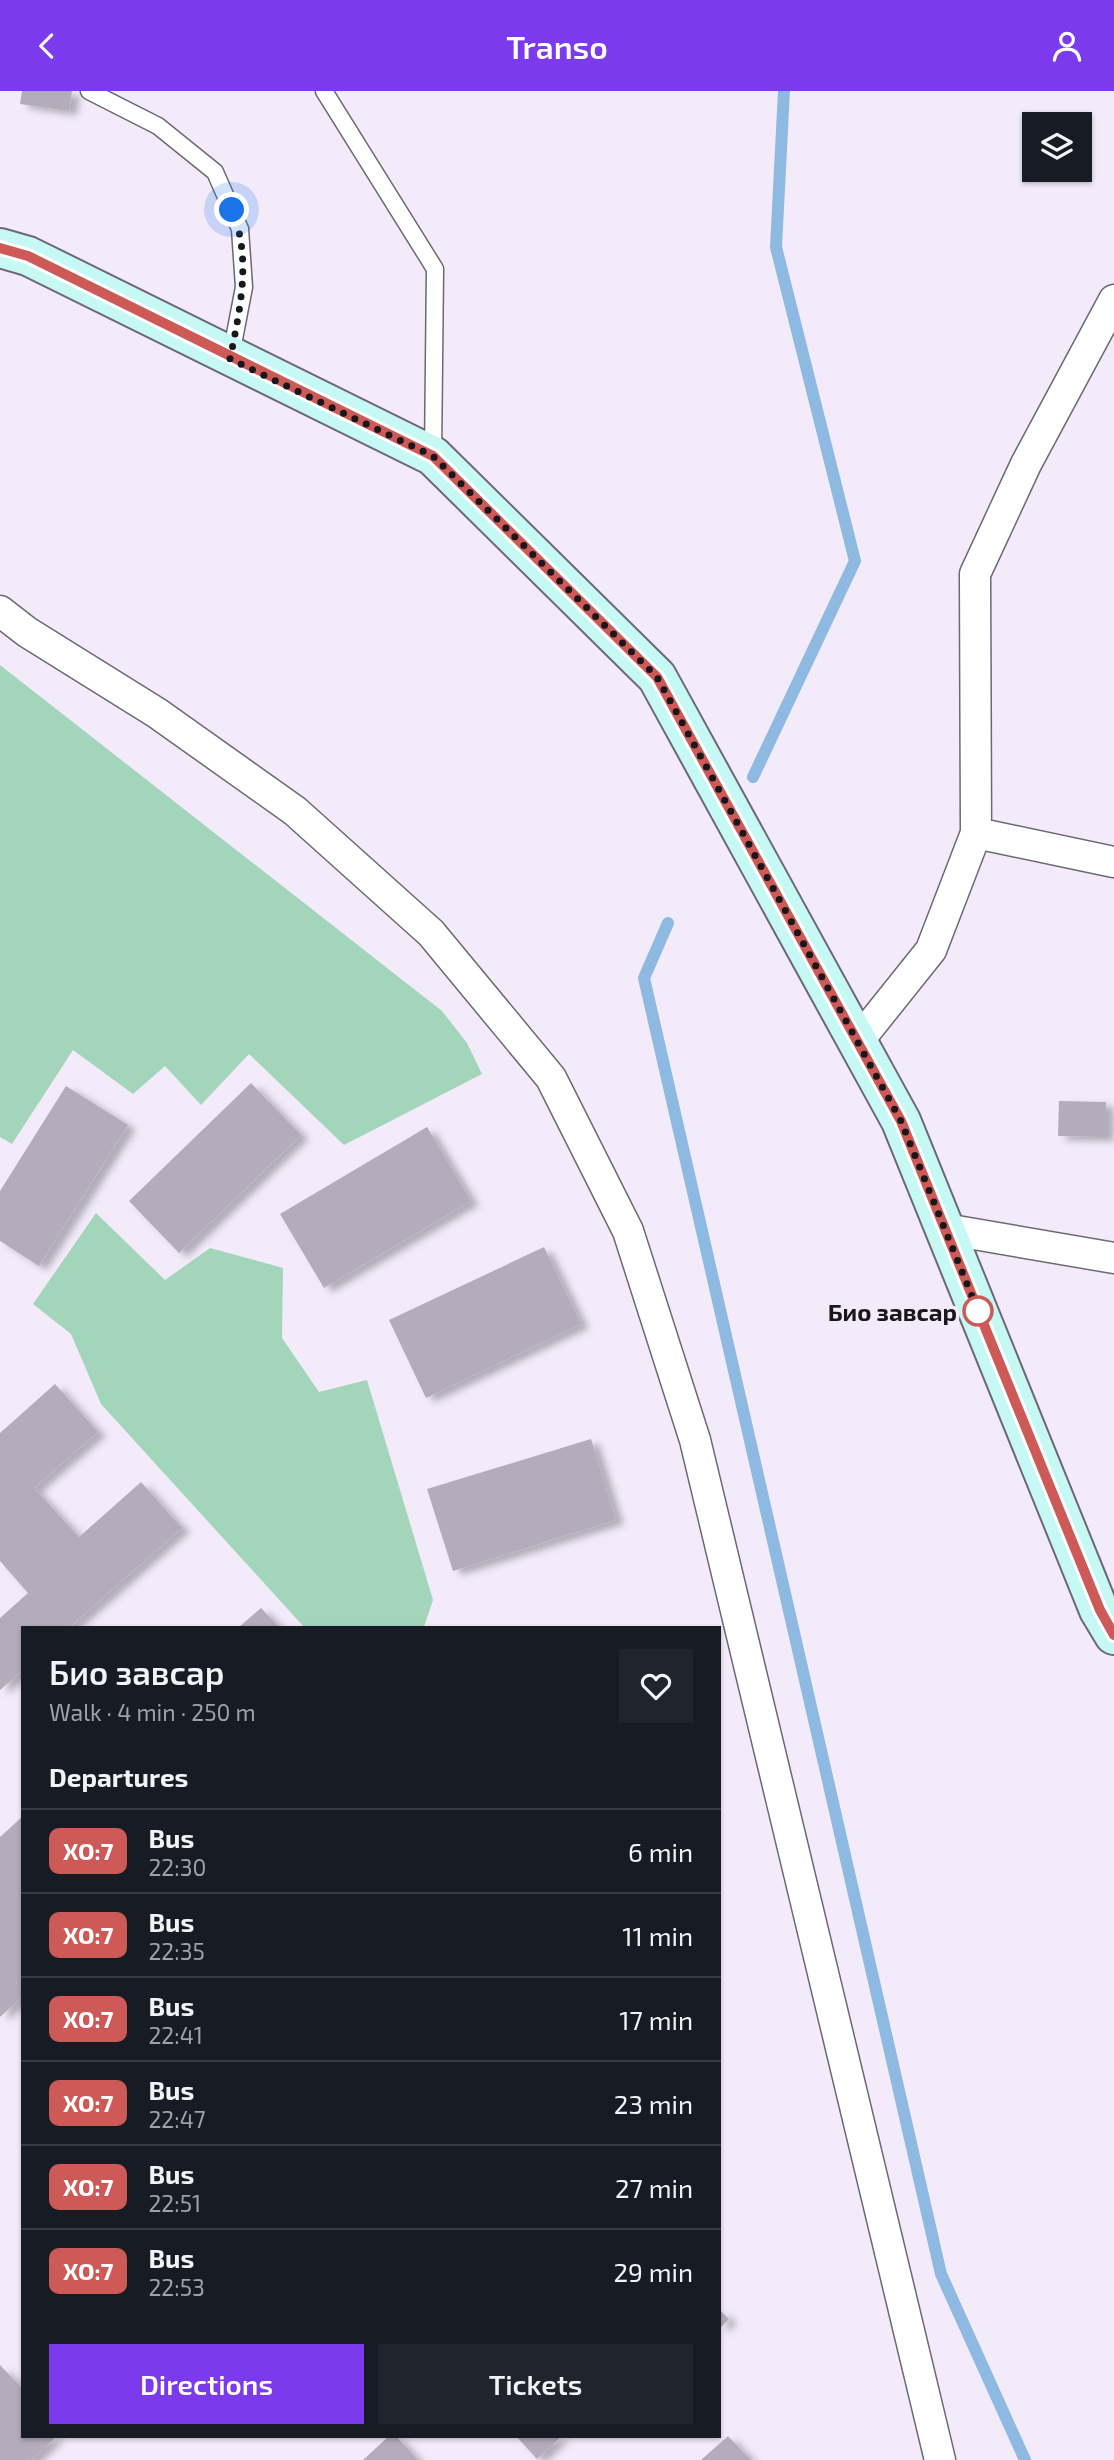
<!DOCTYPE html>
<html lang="en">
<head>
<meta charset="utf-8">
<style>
	:root { --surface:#171b24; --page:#20242c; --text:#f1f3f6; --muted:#9ea1a6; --line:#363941; --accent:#7c3aed }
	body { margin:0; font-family:"Exo 2",sans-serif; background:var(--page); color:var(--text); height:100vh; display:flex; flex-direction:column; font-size:26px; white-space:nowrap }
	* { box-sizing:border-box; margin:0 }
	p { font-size:23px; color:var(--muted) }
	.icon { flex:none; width:38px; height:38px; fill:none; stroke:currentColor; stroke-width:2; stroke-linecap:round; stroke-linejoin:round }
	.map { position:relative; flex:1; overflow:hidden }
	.side { position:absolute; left:21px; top:1535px; width:700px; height:812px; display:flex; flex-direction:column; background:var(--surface); border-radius:0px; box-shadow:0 2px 5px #0004 }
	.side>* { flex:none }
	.badge { padding:0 14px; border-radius:10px; font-size:24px; line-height:46px }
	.buttons { position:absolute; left:1022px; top:21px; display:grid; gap:14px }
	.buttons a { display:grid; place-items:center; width:70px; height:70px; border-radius:0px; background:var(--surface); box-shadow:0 2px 5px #0004; font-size:35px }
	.you { position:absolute; width:35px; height:35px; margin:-18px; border:5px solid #fff; border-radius:50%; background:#1a73e8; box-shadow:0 0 0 10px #1a73e833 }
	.map>.badge { position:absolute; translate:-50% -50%; box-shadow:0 0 0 4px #fff }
	h2 { padding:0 28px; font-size:26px; line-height:63px }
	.round { display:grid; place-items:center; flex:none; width:74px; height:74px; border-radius:0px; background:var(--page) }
	.head { display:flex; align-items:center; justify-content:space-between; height:119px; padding:0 28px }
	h1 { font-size:33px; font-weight:600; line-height:52px }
	.cta { display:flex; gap:14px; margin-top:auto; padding:14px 28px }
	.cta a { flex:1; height:80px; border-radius:0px; background:var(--accent); color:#fff; font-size:28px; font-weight:600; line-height:80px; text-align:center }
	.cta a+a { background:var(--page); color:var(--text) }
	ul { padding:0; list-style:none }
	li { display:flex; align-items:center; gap:21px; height:84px; padding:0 28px; border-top:2px solid var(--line) }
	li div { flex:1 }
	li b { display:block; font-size:26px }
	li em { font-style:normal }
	li .badge { min-width:77px; font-weight:700; text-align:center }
	header { display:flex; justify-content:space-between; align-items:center; height:91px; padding:0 28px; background:var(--accent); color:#fff; font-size:32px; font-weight:600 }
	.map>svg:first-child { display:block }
	.green { fill:#a3d5bb }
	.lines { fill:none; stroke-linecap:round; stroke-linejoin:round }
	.stream { stroke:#8ebae2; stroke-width:12 }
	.building { fill:#b4acba; filter:url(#shadow) }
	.service-casing { stroke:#6e6774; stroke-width:19 }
	.minor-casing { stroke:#6e6774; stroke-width:33 }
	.secondary-casing { stroke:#6e6774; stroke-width:42 }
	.service { stroke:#fff; stroke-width:16 }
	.minor { stroke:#fff; stroke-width:30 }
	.secondary { stroke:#c6f9f4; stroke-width:38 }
	.line-casing { stroke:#fff; stroke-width:16 }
	.line { stroke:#cd5a57; stroke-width:10 }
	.walk { stroke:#1a171c; stroke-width:7; stroke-dasharray:0 12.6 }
	.stop-dot { fill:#fff; stroke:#cd5a57; stroke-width:3.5 }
	.labels { text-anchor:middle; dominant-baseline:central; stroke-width:7; stroke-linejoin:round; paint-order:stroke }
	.stop-label { font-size:24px; font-weight:bold; fill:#1a171c; stroke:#f3ebfa; text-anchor:end }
</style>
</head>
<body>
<header><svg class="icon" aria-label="back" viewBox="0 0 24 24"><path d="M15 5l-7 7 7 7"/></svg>Transo<svg class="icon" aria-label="person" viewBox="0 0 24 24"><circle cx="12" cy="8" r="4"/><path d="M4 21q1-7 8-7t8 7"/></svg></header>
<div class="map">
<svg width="1114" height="2369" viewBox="0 0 1114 2369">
	<defs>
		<filter id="shadow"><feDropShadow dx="8" dy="4.5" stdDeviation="3.5" flood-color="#0004"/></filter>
	</defs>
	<rect width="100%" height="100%" fill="#f3ebfa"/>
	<path class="green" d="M0,574L442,920L467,952L482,983L344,1054L249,963L201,1014L165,975L133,1003L73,959L12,1053L0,1046Z
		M96,1122L165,1189L210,1157L283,1177L282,1247L319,1301L367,1289L433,1509L424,1536H304L101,1313L71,1243L33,1213Z"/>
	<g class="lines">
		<path class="stream" d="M753,686L855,470L776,156L784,0
			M668,832L644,887L941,2183L1025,2369"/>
	</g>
	<path class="building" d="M22,0H72L69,20L20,13Z
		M251,992L301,1044L179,1162L129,1110Z
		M66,995L128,1034L39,1175L0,1150V1100Z
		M1059,1010L1106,1011V1046L1058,1045Z
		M427,1036L471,1110L324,1197L280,1123Z
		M544,1156L581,1233L426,1307L389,1229Z
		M55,1293L98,1341L34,1397L79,1446L141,1391L182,1437L70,1536H23V1579L0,1599V1527L28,1502L0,1470V1342Z
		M591,1348L616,1429L453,1480L427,1398Z
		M261,1517L279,1536H239Z
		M23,1725V1905L0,1926V1746Z
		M719,2218L729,2228L719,2238Z
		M0,2274L23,2298V2345H57L31,2369H0Z
		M389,2345H396L418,2369H363Z
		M516,2345H562L537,2368Z
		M728,2345L751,2369H701Z"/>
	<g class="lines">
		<g class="service-casing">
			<path id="service" d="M89,0L158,35L215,81L240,138L244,196L231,264
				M324,0L435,178L433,365"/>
		</g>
		<g class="minor-casing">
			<path id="minor" d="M0,520L27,541L157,622L295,720L431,842L551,987L628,1140L695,1349L940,2369
				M976,742L1114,771
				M859,949L931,859L976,742L975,483L1026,373L1114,209
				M945,1138L1114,1167"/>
		</g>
		<g class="secondary-casing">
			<path id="secondary" d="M0,157L28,165L433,365L657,586L901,1030L1099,1519L1114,1544"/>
		</g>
		<use href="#service" class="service"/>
		<use href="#minor" class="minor"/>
		<use href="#secondary" class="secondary"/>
	</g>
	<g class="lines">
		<g class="line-casing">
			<path id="line" d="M0,157L28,165L433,365L657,586L901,1030L1100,1519L1114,1544"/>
		</g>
		<use href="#line" class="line"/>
		<path class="walk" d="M232,119C252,167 240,218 230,268L433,365L657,586L901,1030L978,1220"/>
	</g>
	<circle class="stop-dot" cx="978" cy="1220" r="14"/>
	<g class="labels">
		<g class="stop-label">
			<text x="957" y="1220">Био завсар</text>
		</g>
	</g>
</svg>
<div class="buttons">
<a><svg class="icon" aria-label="layers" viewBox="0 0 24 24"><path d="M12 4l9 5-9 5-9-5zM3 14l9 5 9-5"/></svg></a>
</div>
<div class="you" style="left:232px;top:119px"></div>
<section class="side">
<div class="head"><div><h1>Био завсар</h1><p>Walk · 4 min · 250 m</p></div><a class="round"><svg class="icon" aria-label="heart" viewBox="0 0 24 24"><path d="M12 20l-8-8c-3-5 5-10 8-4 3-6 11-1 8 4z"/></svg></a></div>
<h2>Departures</h2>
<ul>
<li><span class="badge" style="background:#cd5a57;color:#fff">ХО:7</span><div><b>Bus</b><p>22:30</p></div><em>6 min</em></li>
<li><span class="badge" style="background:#cd5a57;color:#fff">ХО:7</span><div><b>Bus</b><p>22:35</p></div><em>11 min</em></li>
<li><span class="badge" style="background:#cd5a57;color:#fff">ХО:7</span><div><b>Bus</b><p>22:41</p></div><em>17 min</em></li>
<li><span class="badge" style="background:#cd5a57;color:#fff">ХО:7</span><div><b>Bus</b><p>22:47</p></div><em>23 min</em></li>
<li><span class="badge" style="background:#cd5a57;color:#fff">ХО:7</span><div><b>Bus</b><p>22:51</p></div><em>27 min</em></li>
<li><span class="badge" style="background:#cd5a57;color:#fff">ХО:7</span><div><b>Bus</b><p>22:53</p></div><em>29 min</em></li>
</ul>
<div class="cta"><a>Directions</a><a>Tickets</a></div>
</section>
</div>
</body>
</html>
